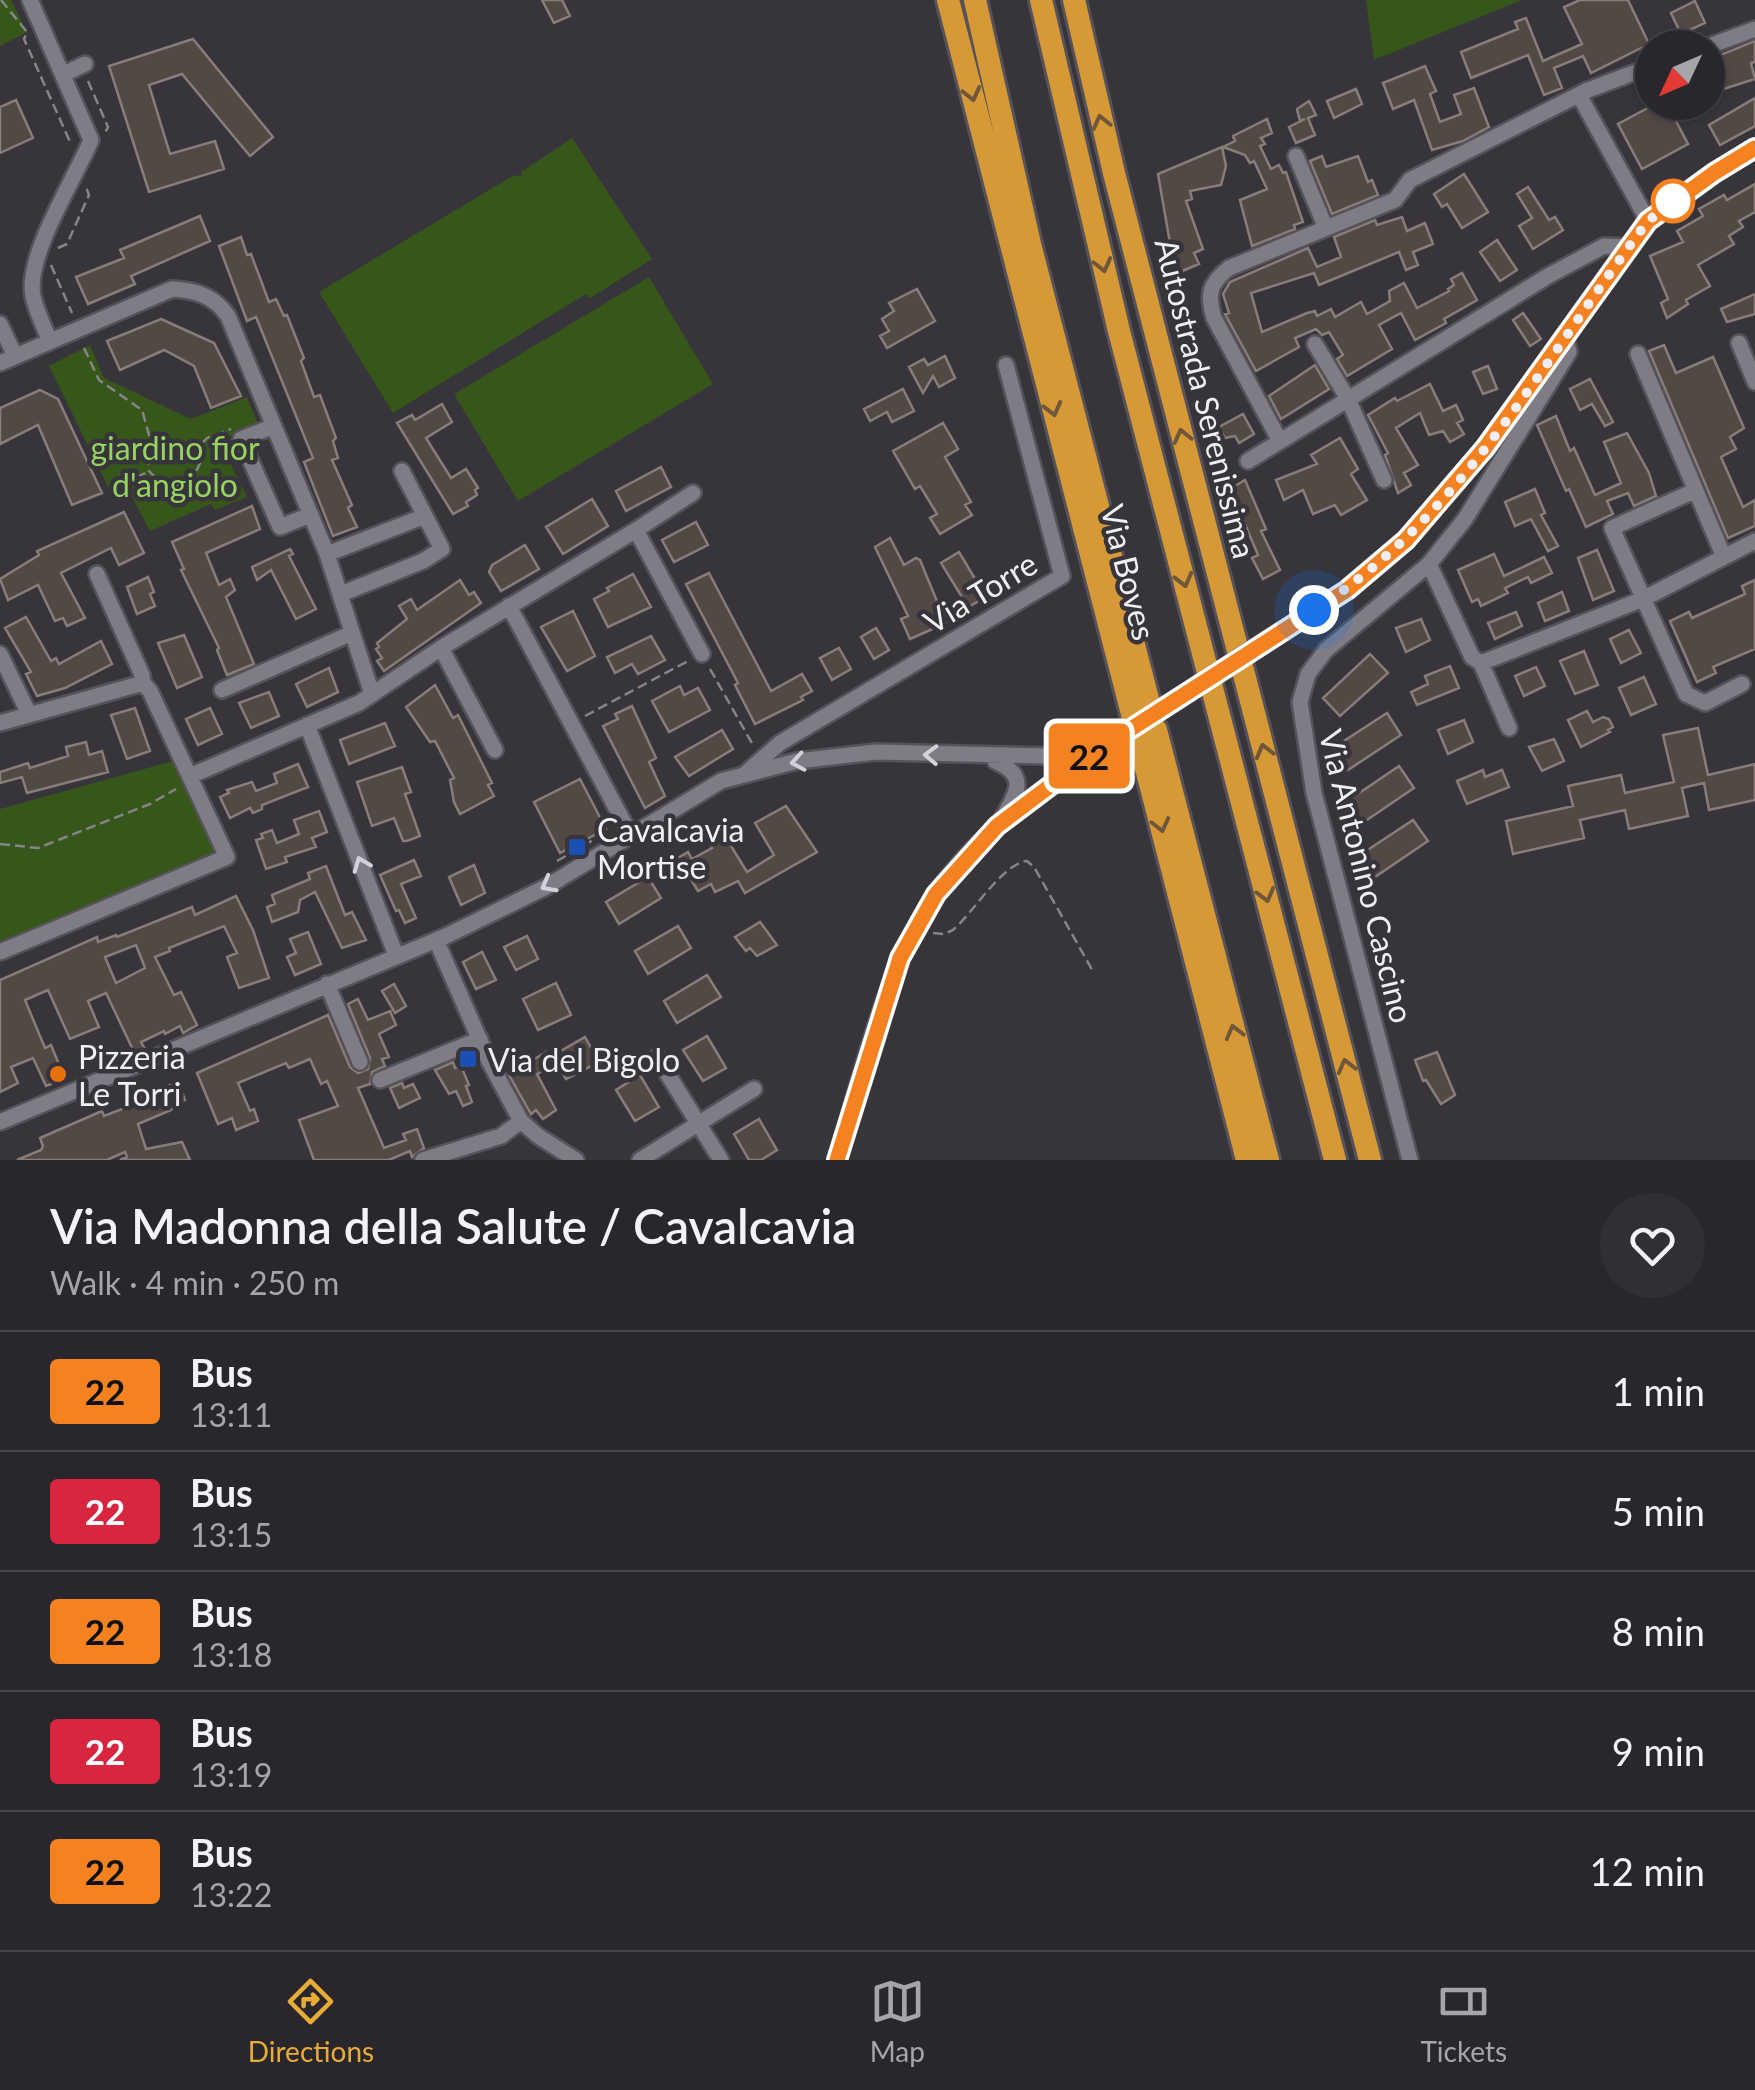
<!DOCTYPE html>
<html lang="en">
<head>
<meta charset="utf-8">
<style>
	:root { --surface:#29272d; --page:#312f35; --text:#f1f3f6; --muted:#a5a5aa; --line:#454449; --accent:#e7ac36 }
	body { margin:0; font-family:Lato,sans-serif; background:var(--page); color:var(--text); height:100vh; display:flex; flex-direction:column; font-size:38px; white-space:nowrap }
	* { box-sizing:border-box; margin:0 }
	p { font-size:32px; color:var(--muted) }
	.icon { flex:none; width:55px; height:55px; fill:none; stroke:currentColor; stroke-width:2; stroke-linecap:round; stroke-linejoin:round }
	.map { position:relative; height:1160px; overflow:hidden }
	.sheet { display:flex; flex-direction:column; background:var(--surface); flex:1 }
	.sheet>* { flex:none }
	.badge { padding:0 20px; border-radius:8px; font-size:35px; line-height:65px }
	.needle { width:65px; rotate:226deg }
	.controls { position:absolute; left:1635px; top:30px; display:grid; gap:20px }
	.controls a { display:grid; place-items:center; width:90px; height:90px; border-radius:50%; background:var(--surface); box-shadow:0 2px 8px #0004,0 0 0 2px var(--line); font-size:50px }
	.you { position:absolute; width:50px; height:50px; margin:-25px; border:8px solid #fff; border-radius:50%; background:#1a73e8; box-shadow:0 0 0 15px #1a73e833 }
	.map>.badge { position:absolute; translate:-50% -50%; box-shadow:0 0 0 5px #fff }
	.round { display:grid; place-items:center; flex:none; width:105px; height:105px; border-radius:52px; background:var(--page) }
	.headline { display:flex; align-items:center; justify-content:space-between; height:170px; padding:0 50px }
	h1 { font-size:48px; font-weight:600; line-height:75px }
	ul { padding:0; list-style:none }
	li { display:flex; align-items:center; gap:30px; height:120px; padding:0 50px; border-top:2px solid var(--line) }
	li div { flex:1 }
	li b { display:block; font-size:38px }
	li em { font-style:normal }
	li .badge { min-width:110px; font-weight:700; text-align:center }
	.tabs { display:flex; justify-content:space-around; align-items:center; height:140px; border-top:2px solid var(--line); background:var(--surface); font-size:28px; color:var(--muted) }
	.tabs a { display:grid; justify-items:center; gap:5px }
	.tabs .current { color:var(--accent) }
	.map>svg:first-child { display:block }
	.green { fill:#37561a }
	.building { fill:#524945; stroke:#887d79; stroke-width:2.5; fill-rule:evenodd }
	.lines { fill:none; stroke-linecap:round; stroke-linejoin:round }
	.minor-casing { stroke:#555259; stroke-width:20 }
	.highway-casing { stroke:#555259; stroke-width:28 }
	.path { stroke:#86848b; stroke-width:2.5; stroke-dasharray:10 5; stroke-linecap:butt }
	.minor { stroke:#7f7c85; stroke-width:15 }
	.highway { stroke:#d79935; stroke-width:22 }
	.minor-bridge-casing { stroke:#555259; stroke-width:20; stroke-linecap:butt }
	.minor-bridge { stroke:#7f7c85; stroke-width:15 }
	.oneway { stroke:#6f573a }
	.oneway2 { stroke:#d4d2d8 }
	.line-casing { stroke:#fff; stroke-width:22 }
	.line { stroke:#f58220; stroke-width:15 }
	.walk { stroke:#f1eff4; stroke-width:10; stroke-dasharray:0 18 }
	.stop-dot { fill:#fff; stroke:#f58220; stroke-width:5 }
	.transit-dot { fill:#1a4fb4; stroke:#37343c; stroke-width:4 }
	.food-dot { fill:#e8710a; stroke:#37343c; stroke-width:4 }
	.labels { text-anchor:middle; dominant-baseline:central; stroke-width:9; stroke-linejoin:round; paint-order:stroke }
	.street-label { font-size:32px; fill:#f1eff4; stroke:#37343c }
	.park-label { font-size:32px; fill:#96d360; stroke:#37343c }
	.poi-label { font-size:32px; fill:#f1eff4; stroke:#37343c; text-anchor:start }
</style>
</head>
<body>
<div class="map">
<svg width="1755" height="1160" viewBox="0 0 1755 1160">
	<rect width="100%" height="100%" fill="#37343c"/>
	<path class="green" d="M0,0H11L27,32L0,46Z
		M1366,0H1522L1374,60Z
		M572,138L652,259L597,294L589,298L586,294L393,413L319,292L514,175L522,177L521,172Z
		M649,277L713,384L518,501L454,394Z
		M90,345L104,378L191,419L247,397L258,424L219,441L247,497L215,510L211,504L150,531L130,493L114,499L49,366Z
		M173,761L216,851L0,943V809Z"/>
	<path class="building" d="M542,0H562L570,16L554,23Z
		M1580,0H1628L1649,44L1591,73L1583,56L1554,68L1562,88L1544,95L1528,55L1471,78L1461,52L1518,29L1515,22L1526,18L1543,61L1582,44L1564,7Z
		M1695,1L1705,23L1681,34L1671,13Z
		M193,39L273,137L250,156L182,74L149,85L170,154L215,141L224,169L149,192L109,66Z
		M1755,41V62L1751,63L1755,79L1708,94V60Z
		M1425,66L1436,91L1430,94L1440,122L1461,114L1454,95L1474,88L1489,127L1463,141L1432,150L1414,100L1393,109L1383,83Z
		M1356,89L1362,104L1334,118L1327,101Z
		M1755,98V126L1720,145L1709,125Z
		M16,100L33,138L0,153V107Z
		M1309,101L1316,115L1308,118L1315,135L1296,143L1289,127L1305,119L1300,121L1297,109Z
		M1659,102H1666L1688,144L1642,169L1618,124Z
		M1267,119L1272,133L1261,138L1265,144L1260,146L1271,169L1279,165L1283,173L1286,172L1303,222L1294,225L1295,229L1252,246L1240,200L1267,189L1254,161L1250,163L1245,155L1223,147L1235,141L1233,136Z
		M1222,147L1226,166L1221,185L1190,191L1192,199L1186,201L1203,249L1194,253L1199,264L1180,272L1171,249L1158,174Z
		M1322,156L1326,167L1358,156L1368,182L1372,180L1378,195L1332,214L1310,161Z
		M1464,174L1488,212L1462,228L1447,204L1442,207L1434,194Z
		M1755,184V212L1739,221L1743,227L1729,236L1734,244L1698,265L1710,286L1686,300L1688,304L1667,318L1661,303L1668,299L1650,256L1683,242L1677,231L1703,216L1699,209L1724,195L1727,200Z
		M1528,187L1549,220L1555,217L1563,230L1533,249L1519,226L1532,218L1517,194Z
		M200,216L210,241L131,276L135,284L88,304L76,277L124,258L120,250Z
		M1402,217L1407,231L1425,223L1433,244L1413,252L1418,265L1406,270L1399,252L1319,285L1314,273L1251,293L1262,332L1307,313L1315,311L1317,316L1331,309L1335,317L1361,302L1367,314L1390,301L1389,291L1404,283L1417,308L1449,291L1448,289L1454,285L1451,279L1462,273L1477,300L1444,319L1446,323L1415,340L1401,313L1379,325L1392,349L1347,376L1337,359L1343,355L1329,332L1322,335L1316,329L1295,338L1299,347L1256,371L1225,314L1229,313L1223,294L1230,282L1308,248L1317,267L1341,257L1334,237L1375,220L1377,225Z
		M241,237L247,255L251,254L269,302L276,299L284,316L287,315L304,358L301,361L314,397L320,395L336,438L333,441L338,458L332,460L352,505L348,508L357,527L333,536L304,462L313,458L256,317L247,321L219,246Z
		M1497,240L1517,270L1500,281L1480,252Z
		M917,289L935,321L887,348L880,336L889,331L882,319L894,311L889,303Z
		M1755,294V314L1727,322L1721,309Z
		M1523,313L1541,339L1530,346L1513,320Z
		M161,319L214,343L241,396L211,408L194,366L164,350L120,370L107,341Z
		M1664,345L1676,373L1713,357L1744,428L1730,437L1736,449L1721,457L1743,507L1755,500V526L1728,538L1649,351Z
		M945,356L955,378L939,387L933,376L923,393L909,367L924,359L928,365Z
		M1315,365L1329,389L1281,419L1269,396Z
		M1488,366L1497,389L1483,394L1473,372Z
		M1590,379L1613,422L1605,426L1592,404L1580,410L1570,389Z
		M1430,384L1443,411L1456,405L1463,420L1457,423L1464,434L1450,442L1443,431L1429,435L1420,413L1396,428L1418,465L1404,473L1411,485L1398,493L1385,455L1388,453L1368,415L1395,398L1397,401Z
		M903,389L914,411L892,422L887,412L870,421L864,409Z
		M40,390L58,399L102,493L72,505L38,425L0,444V408Z
		M442,404L452,422L426,438L451,478L466,469L478,488L475,490L477,495L466,502L468,506L453,514L397,423L412,415L415,420Z
		M1243,414L1254,434L1239,443L1235,436L1225,438L1219,427Z
		M1556,416L1570,451L1574,448L1595,495L1621,483L1604,442L1627,433L1649,473L1656,496L1634,506L1628,493L1607,501L1613,514L1586,527L1569,489L1566,491L1537,425Z
		M943,423L958,449L945,457L971,502L965,505L972,515L940,534L930,518L937,514L920,486L915,489L893,451Z
		M1340,438L1358,469L1351,474L1367,500L1341,515L1335,505L1313,514L1303,490L1284,500L1276,480L1317,464L1311,455Z
		M661,467L671,487L626,511L616,491Z
		M1245,480L1266,529L1261,531L1280,570L1263,579L1252,558L1258,555L1230,489Z
		M1535,489L1545,513L1541,515L1558,546L1548,551L1531,519L1515,526L1505,502Z
		M592,499L608,526L563,554L546,527Z
		M252,506L260,529L206,553L219,585L230,579L235,590L226,597L254,664L227,675L217,650L219,648L181,570L184,569L172,542Z
		M124,512L144,553L119,565L111,548L61,573L85,618L67,626L63,618L55,621L38,585L8,600L0,579L39,555L37,551Z
		M696,522L708,545L674,562L662,540Z
		M890,538L904,565L916,558L920,560L946,623L910,639L901,619L908,616L875,547Z
		M525,545L539,569L501,591L489,572L492,565Z
		M290,549L293,554L289,556L316,609L296,619L271,570L257,580L252,567Z
		M1597,550L1614,591L1593,600L1578,558Z
		M959,552L986,597L968,607L941,563Z
		M1494,554L1504,576L1544,557L1552,573L1531,583L1528,577L1505,588L1508,593L1481,606L1478,599L1472,602L1458,570Z
		M709,573L771,691L802,674L812,691L801,697L803,700L755,724L735,685L738,683L686,584Z
		M633,574L651,607L608,627L594,599L609,591L607,588Z
		M148,577L154,592L150,594L155,606L137,614L127,587Z
		M460,580L469,595L474,592L481,603L384,671L377,661L382,658L376,649L379,647L377,643L407,619L399,606L411,599L417,610Z
		M1755,580V649L1713,667L1716,673L1697,682L1670,621L1689,612L1692,618L1745,594L1742,586Z
		M1562,592L1569,611L1545,621L1538,603Z
		M573,611L595,656L567,671L541,627Z
		M1516,612L1522,626L1495,639L1488,623Z
		M26,617L51,661L56,658L59,664L101,641L112,664L65,688L37,696L26,674L31,672L5,628Z
		M1421,619L1430,640L1406,652L1396,628Z
		M876,628L889,650L874,659L861,637Z
		M1629,630L1641,653L1621,663L1610,639Z
		M184,635L202,677L177,688L158,643Z
		M651,636L665,660L638,674L632,664L615,673L607,657Z
		M839,648L851,669L832,680L820,658Z
		M1584,651L1598,685L1575,694L1560,661Z
		M1370,654L1388,673L1340,716L1323,698Z
		M1450,666L1459,688L1417,705L1411,692L1428,684L1425,676Z
		M1536,667L1545,686L1524,696L1515,676Z
		M329,668L338,692L307,707L296,684Z
		M1644,677L1656,704L1631,715L1619,688Z
		M435,685L453,718L458,715L492,783L488,785L494,796L460,814L454,802L450,780L454,778L435,741L430,742L406,707Z
		M680,686L684,695L698,688L710,710L669,732L652,701Z
		M269,692L279,716L251,728L239,703Z
		M632,706L656,758L649,762L665,796L645,808L603,726L618,719L615,714Z
		M135,708L150,751L127,759L111,715Z
		M210,708L222,734L198,745L186,719Z
		M1587,711L1593,722L1603,717L1609,719L1613,727L1608,730L1610,732L1581,747L1568,720Z
		M1387,713L1401,735L1348,770L1333,748Z
		M1464,720L1473,742L1448,754L1438,730Z
		M385,723L395,746L349,764L340,740Z
		M1698,728L1708,775L1755,764V800L1709,810L1704,783L1682,788L1688,816L1629,829L1625,810L1580,820L1584,838L1513,854L1506,821L1573,806L1568,786L1621,775L1625,793L1674,782L1663,735Z
		M722,730L733,749L689,776L675,757Z
		M1554,739L1564,761L1542,771L1529,747Z
		M86,742L89,755L102,751L108,772L27,793L22,777L0,783V772L28,763L30,768L68,756L66,747Z
		M298,764L308,787L262,805V809L253,813L250,808L230,818L220,797L229,793L227,790L252,782L256,791L277,783L274,774Z
		M1399,766L1414,788L1361,824L1346,802Z
		M402,767L411,792L405,794L420,836L407,841H403L394,818L372,826L357,782Z
		M1483,770L1485,777L1502,770L1509,787L1467,804L1457,781Z
		M580,779L606,829L560,853L534,802Z
		M786,806L817,852L745,893L738,881L715,892L711,884L698,891L690,878L684,881L673,861L688,852L692,859L712,848L704,835L723,823L729,822L737,835L728,841L747,872L774,855L755,823Z
		M319,811L327,832L312,838L316,847L285,857L287,862L266,869L256,840L263,838L261,834L272,830L277,843L299,834L294,820Z
		M1413,820L1428,841L1375,877L1360,855Z
		M414,860L421,876L401,884L416,918L405,923L399,910L396,911L380,875Z
		M474,865L485,893L461,905L449,877Z
		M326,866L345,915L352,912L366,940L342,948L315,892L300,900L298,912L272,922L267,907L275,904L272,895L310,879L308,873Z
		M648,877L661,898L619,924L606,902Z
		M236,896L253,930L269,978L239,988L227,957L237,953L224,926L169,948L170,951L155,957L174,995L181,992L197,1025L183,1033L180,1026L165,1034L164,1031L141,1042L145,1049L135,1054L106,993L88,1001L99,1027L70,1039L48,990L25,1000L45,1048L51,1045L65,1079L46,1086L33,1058L11,1067L18,1083L0,1092V980L97,937L98,942L116,935L117,937L192,907L195,915ZM136,945L145,968L116,983L105,957Z
		M760,922L777,945L757,956L750,948L746,951L735,937Z
		M678,926L691,948L648,974L635,951Z
		M308,932L321,964L295,975L287,957L296,953L290,939Z
		M527,936L538,959L516,970L504,947Z
		M482,952L496,980L476,989L463,962Z
		M707,975L721,997L677,1023L664,1001Z
		M556,983L571,1015L538,1030L523,999Z
		M394,984L406,1006L395,1013L382,991Z
		M358,999L368,1020L390,1011L396,1025L379,1034L389,1057L382,1059L385,1066L372,1072L370,1084L358,1088L378,1134L384,1148L406,1140L403,1134L417,1129L424,1148L412,1157L410,1151L389,1160H314L299,1120L338,1106L327,1081L321,1084L310,1059L289,1068L286,1063L238,1083L250,1111L254,1109L258,1121L236,1130L232,1118L218,1124L197,1073L328,1015L350,1067L358,1073L368,1069L370,1058L348,1004Z
		M707,1036L726,1068L703,1081L683,1050Z
		M585,1037L599,1062L566,1079L552,1056Z
		M546,1052L553,1066L537,1074L556,1110L543,1119L536,1110L531,1114L509,1075Z
		M1437,1052L1455,1095L1441,1104L1426,1080L1423,1081L1415,1060Z
		M453,1062L455,1068L461,1066L469,1085L466,1086L472,1102L463,1106L456,1091L449,1094L435,1070Z
		M640,1075L659,1107L635,1121L616,1090Z
		M178,1082L185,1100L174,1104L171,1110L138,1124L146,1149L182,1142L190,1160H120L127,1157L125,1152L107,1160H17L41,1150L43,1146L40,1138L102,1111L104,1116L125,1108L124,1104Z
		M402,1083L404,1088L413,1084L420,1098L399,1108L390,1088Z
		M759,1119L777,1150L761,1160H749L734,1134Z"/>
	<g class="lines">
		<g class="minor-casing">
			<path id="minor" d="M30,0L91,140C75,179 25,256 33,296C36,311 44,327 50,341
				M1704,48L1755,29
				M64,74L85,64
				M1579,95L1648,221
				M1296,156L1325,226
				M0,324L15,356
				M1739,343L1755,382
				M1315,344L1348,399L1384,480
				M1638,354L1724,557
				M0,363L172,289C196,290 214,296 228,316L327,554L372,694
				M274,426L241,439L280,527L310,515
				M1280,441L1214,318C1207,294 1209,284 1229,268L1395,200L1410,180L1588,90L1652,66
				M1248,461L1548,276L1604,246L1628,247
				M402,471L425,516
				M1694,491L1612,528L1686,694L1705,703L1742,684
				M636,530L693,493
				M327,554L425,516L442,549L423,561L341,594
				M1429,564L1472,657L1481,663L1643,599L1755,541
				M509,606L631,836
				M1282,630L1347,590L1406,540L1485,448L1648,221L1714,173L1755,148
				M441,648L495,750
				M0,654L29,714
				M1481,663L1509,728
				M222,690L352,633
				M0,723L143,683
				M307,725L396,955
				M995,761C1028,775 1018,792 1003,817
				M746,773L780,743L1062,576L1006,365
				M190,776L359,703L441,648L636,530L702,654
				M436,940L489,1061L521,1121L538,1136L576,1160
				M0,952L227,857L150,691L143,683L142,675L97,574
				M327,984L360,1062
				M657,1057L721,1160
				M380,1080L480,1039
				M0,1122L446,936L546,887L721,781L797,761L876,752L1087,757
				M423,1160L501,1136L521,1121
				M640,1160L754,1089
				M837,1160C860,1079 888,963 935,895C974,838 1033,796 1088,756
				M1410,1160L1314,793L1300,702L1308,674L1326,650L1429,564L1465,519L1569,352L1566,339"/>
		</g>
		<g class="highway-casing">
			<path id="highway" d="M948,0L1247,1160
				M975,0L1030,244L1148,699
				M1041,0L1119,331L1335,1160
				M1074,0L1114,173L1370,1160
				M1156,730L1268,1160"/>
		</g>
		<path class="path" d="M1,0L27,32L24,39L71,144
			M88,81L108,127L105,133
			M58,248L67,244L89,195L86,187
			M51,265L72,313
			M84,348L99,380L142,410L151,442L147,450L149,471C163,486 174,490 192,480L201,461L199,447L207,438L231,429
			M109,490L148,472
			M710,669L753,745
			M585,716L688,661
			M0,844L38,848L150,804L176,789
			M557,861L593,840
			M933,933L944,934L953,930C973,913 1002,864 1027,861L1034,867L1094,973"/>
		<use href="#minor" class="minor"/>
		<use href="#highway" class="highway"/>
		<g class="minor-bridge-casing">
			<path id="minor-bridge" d="M1095,752L1282,630"/>
		</g>
		<use href="#minor-bridge" class="minor-bridge"/>
	</g>
	<defs><path id="oneway-chevron" d="M-2-3.5L2.5 0L-2 3.5" fill="none" stroke-width="1.6" stroke-linecap="round" stroke-linejoin="round" transform="scale(2.5)"/></defs>
	<g class="oneway">
		<use href="#oneway-chevron" transform="translate(972 94) rotate(76)"/>
		<use href="#oneway-chevron" transform="translate(1101 122) rotate(-104)"/>
		<use href="#oneway-chevron" transform="translate(1103 265) rotate(76)"/>
		<use href="#oneway-chevron" transform="translate(1053 409) rotate(76)"/>
		<use href="#oneway-chevron" transform="translate(1182 436) rotate(-104)"/>
		<use href="#oneway-chevron" transform="translate(1184 580) rotate(75)"/>
		<use href="#oneway-chevron" transform="translate(1264 751) rotate(-105)"/>
		<use href="#oneway-chevron" transform="translate(1161 825) rotate(76)"/>
		<use href="#oneway-chevron" transform="translate(1266 895) rotate(75)"/>
		<use href="#oneway-chevron" transform="translate(1234 1032) rotate(-105)"/>
		<use href="#oneway-chevron" transform="translate(1346 1066) rotate(-105)"/>
	</g>
	<g class="oneway2">
		<use href="#oneway-chevron" transform="translate(931 755) rotate(-178)"/>
		<use href="#oneway-chevron" transform="translate(798 762) rotate(170)"/>
		<use href="#oneway-chevron" transform="translate(361 864) rotate(-111)"/>
		<use href="#oneway-chevron" transform="translate(548 885) rotate(151)"/>
	</g>
	<g class="lines">
		<g class="line-casing">
			<path id="line" d="M837,1160L900,958L936,894L997,826L1095,752L1347,590L1406,540L1485,448L1648,221L1714,173L1755,148"/>
		</g>
		<use href="#line" class="line"/>
		<path class="walk" d="M1314,610C1462,518 1545,357 1648,221L1676,199L1673,201"/>
	</g>
	<circle class="stop-dot" cx="1673" cy="201" r="20"/>
	<g class="transit-dot">
		<rect x="567" y="837" width="20" height="20" rx="5"/>
		<rect x="458" y="1049" width="20" height="20" rx="5"/>
	</g>
	<circle class="food-dot" cx="58" cy="1074" r="10"/>
	<g class="labels">
		<g class="street-label">
			<text transform="translate(1206 398) rotate(76)">Autostrada Serenissima</text>
			<text transform="translate(1129 572) rotate(76)">Via Boves</text>
			<text transform="translate(980 592) rotate(-31)">Via Torre</text>
			<text transform="translate(1367 876) rotate(76)">Via Antonino Cascino</text>
		</g>
		<g class="park-label">
			<text x="175" y="447">giardino fior<tspan x="175" dy="37">d'angiolo</tspan></text>
		</g>
		<g class="poi-label">
			<text x="597" y="829">Cavalcavia<tspan x="597" dy="37">Mortise</tspan></text>
			<text x="78" y="1056">Pizzeria<tspan x="78" dy="37">Le Torri</tspan></text>
			<text x="488" y="1059">Via del Bigolo</text>
		</g>
	</g>
</svg>
<div class="controls">
<a><svg class="needle" viewBox="-14 -14 28 28"><path d="M0-13l5 13h-10z" fill="#e53935"/><path d="M0 13l5-13h-10z" fill="#a5a5aa"/></svg></a>
</div>
<div class="you" style="left:1314px;top:610px"></div>
<b class="badge" style="left:1089px;top:756px;background:#f58220;color:#111">22</b>
</div>
<section class="sheet">
<div class="headline"><div><h1>Via Madonna della Salute / Cavalcavia</h1><p>Walk · 4 min · 250 m</p></div><a class="round"><svg class="icon" aria-label="heart" viewBox="0 0 24 24"><path d="M12 20l-8-8c-3-5 5-10 8-4 3-6 11-1 8 4z"/></svg></a></div>
<ul>
<li><span class="badge" style="background:#f58220;color:#111">22</span><div><b>Bus</b><p>13:11</p></div><em>1 min</em></li>
<li><span class="badge" style="background:#d7263d;color:#fff">22</span><div><b>Bus</b><p>13:15</p></div><em>5 min</em></li>
<li><span class="badge" style="background:#f58220;color:#111">22</span><div><b>Bus</b><p>13:18</p></div><em>8 min</em></li>
<li><span class="badge" style="background:#d7263d;color:#fff">22</span><div><b>Bus</b><p>13:19</p></div><em>9 min</em></li>
<li><span class="badge" style="background:#f58220;color:#111">22</span><div><b>Bus</b><p>13:22</p></div><em>12 min</em></li>
</ul>
</section>
<nav class="tabs">
<a class="current"><svg class="icon" aria-label="directions" viewBox="0 0 24 24"><path d="M12 3l9 9-9 9-9-9zM9 14v-3h6M13 9l2 2-2 2"/></svg>Directions</a>
<a><svg class="icon" aria-label="map" viewBox="0 0 24 24"><path d="M3 6l6-2 6 2 6-2v14l-6 2-6-2-6 2zM9 4v14M15 6v14"/></svg>Map</a>
<a><svg class="icon" aria-label="tickets" viewBox="0 0 24 24"><path d="M3 7h18v10H3zM15 7v10"/></svg>Tickets</a>
</nav>
</body>
</html>
